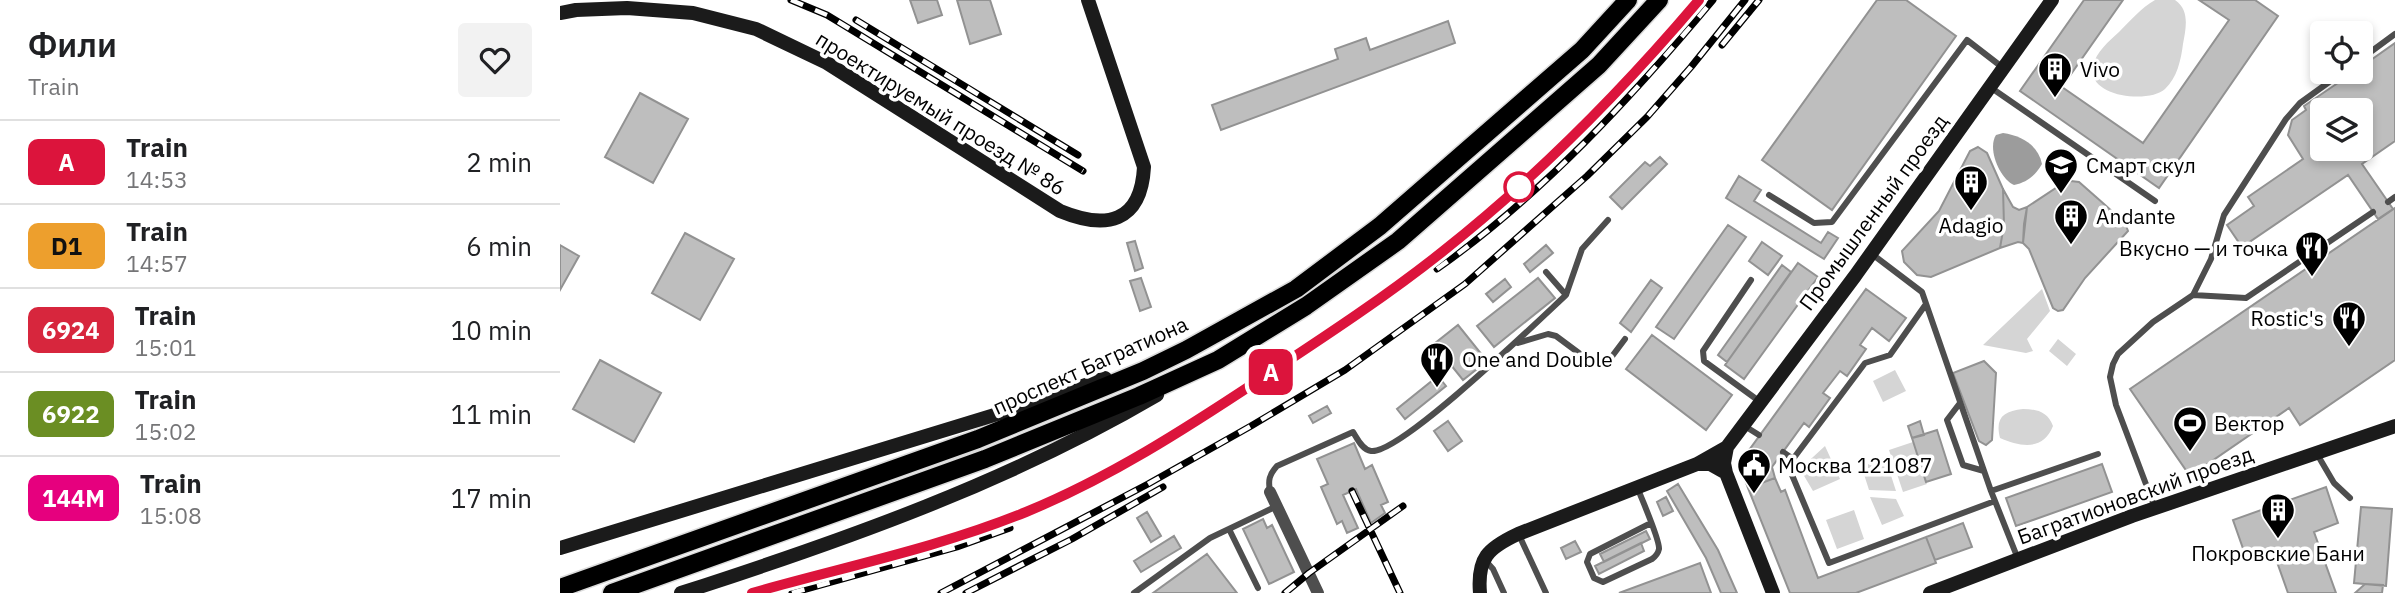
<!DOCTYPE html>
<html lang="en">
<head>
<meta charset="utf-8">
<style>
	:root { --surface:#fff; --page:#f2f2f2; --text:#202124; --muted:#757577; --line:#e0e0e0 }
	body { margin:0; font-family:"IBM Plex Sans",sans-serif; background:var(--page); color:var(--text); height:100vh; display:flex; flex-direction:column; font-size:26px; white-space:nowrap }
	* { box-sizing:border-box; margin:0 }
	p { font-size:23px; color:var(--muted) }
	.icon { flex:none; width:38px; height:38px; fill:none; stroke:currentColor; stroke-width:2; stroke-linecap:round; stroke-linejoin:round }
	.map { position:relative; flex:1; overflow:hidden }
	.panel { display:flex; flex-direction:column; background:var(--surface); width:560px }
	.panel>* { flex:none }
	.badge { padding:0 14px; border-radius:10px; font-size:24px; line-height:46px }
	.controls { position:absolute; left:1750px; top:21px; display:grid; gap:14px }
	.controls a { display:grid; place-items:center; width:63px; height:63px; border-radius:7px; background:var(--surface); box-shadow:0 4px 10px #0003; font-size:35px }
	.map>.badge { position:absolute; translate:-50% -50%; box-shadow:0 0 0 4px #fff }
	.round { display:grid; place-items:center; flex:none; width:74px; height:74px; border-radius:7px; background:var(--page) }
	.summary { display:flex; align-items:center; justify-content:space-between; height:119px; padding:0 28px }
	h1 { font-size:33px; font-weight:600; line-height:52px }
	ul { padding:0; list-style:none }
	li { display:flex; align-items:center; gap:21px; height:84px; padding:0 28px; border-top:2px solid var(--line) }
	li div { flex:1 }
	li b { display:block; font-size:26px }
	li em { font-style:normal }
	li .badge { min-width:77px; font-weight:700; text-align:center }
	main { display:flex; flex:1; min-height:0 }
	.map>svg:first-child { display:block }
	.green { fill:#d5d5d5 }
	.water { fill:#9c9c9c }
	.building { fill:#bebebe; stroke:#929292; stroke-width:2; fill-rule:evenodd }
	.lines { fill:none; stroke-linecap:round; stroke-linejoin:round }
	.primary-casing { stroke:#dbdbdb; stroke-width:21 }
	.lane { stroke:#4e4e4e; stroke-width:6 }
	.street { stroke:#4e4e4e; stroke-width:12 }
	.secondary { stroke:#1b1b1b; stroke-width:14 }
	.primary { stroke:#000; stroke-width:18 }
	.rail-casing { stroke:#000; stroke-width:7 }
	.rail { stroke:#fff; stroke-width:4.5; stroke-dasharray:13; stroke-linecap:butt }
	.line-casing { stroke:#fff; stroke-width:16 }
	.line { stroke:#dc143c; stroke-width:10 }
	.stop-dot { fill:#fff; stroke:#dc143c; stroke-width:3.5 }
	.labels { text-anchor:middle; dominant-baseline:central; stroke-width:7; stroke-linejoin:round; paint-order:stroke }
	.poi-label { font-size:21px; fill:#000; stroke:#fff; text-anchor:start }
	.street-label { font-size:21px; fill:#000; stroke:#fff }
</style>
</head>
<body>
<main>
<section class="panel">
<div class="summary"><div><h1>Фили</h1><p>Train</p></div><a class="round"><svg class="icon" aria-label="heart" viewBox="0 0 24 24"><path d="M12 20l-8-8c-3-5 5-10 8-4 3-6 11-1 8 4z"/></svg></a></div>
<ul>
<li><span class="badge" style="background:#dc143c;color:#fff">A</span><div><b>Train</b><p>14:53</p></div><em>2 min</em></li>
<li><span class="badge" style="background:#ed9f2d;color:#111">D1</span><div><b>Train</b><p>14:57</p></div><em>6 min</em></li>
<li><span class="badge" style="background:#d7263d;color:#fff">6924</span><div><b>Train</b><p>15:01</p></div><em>10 min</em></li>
<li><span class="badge" style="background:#6b8e23;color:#fff">6922</span><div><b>Train</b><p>15:02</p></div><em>11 min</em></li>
<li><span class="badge" style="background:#e6007e;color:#fff">144М</span><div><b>Train</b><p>15:08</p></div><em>17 min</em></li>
</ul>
</section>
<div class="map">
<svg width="1835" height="593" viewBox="0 0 1835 593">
	<rect width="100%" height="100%" fill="#fff"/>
	<path class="green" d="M1595,0H1615C1630,10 1626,28 1623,44C1621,60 1617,78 1605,89C1589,104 1526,97 1533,66C1536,52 1549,41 1559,32C1570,21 1581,8 1595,0Z
		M1482,289L1490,311L1467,339L1473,351L1466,353L1423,345Z
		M1498,339L1516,354L1507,366L1489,351Z
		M1335,370L1346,391L1323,402L1313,381Z
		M1463,409C1477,409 1488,412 1493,426C1483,451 1461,447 1440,438C1435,418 1443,411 1463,409Z
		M1353,442L1367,484L1343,492L1329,450Z
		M1265,446L1280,479L1253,491L1240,469Z
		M1325,457L1336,491L1309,490L1301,465Z
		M1310,497L1336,499L1344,516L1322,525Z
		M1294,510L1304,539L1277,549L1266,520Z"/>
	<path class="water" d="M1443,133C1462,136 1478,145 1482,164C1475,176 1467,182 1454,185C1440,179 1427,149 1436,135Z"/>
	<path class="building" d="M350,0H377L382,15L358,23Z
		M397,0H430L441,34L410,44Z
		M1317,0H1346L1396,36L1272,210L1202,160Z
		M1524,0H1563L1502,87L1583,143L1669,20L1639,0H1695L1718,16L1599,188L1460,91Z
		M888,21L895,43L661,130L652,105L778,59L775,49L806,38L810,50Z
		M1835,43V141L1802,164L1833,209L1818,219L1788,175L1682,247L1667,225L1694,206L1688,197L1743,159L1728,135L1732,120L1746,110L1744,106L1794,72H1801V67ZM1762,110H1801V149H1762Z
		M80,93L128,119L93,183L45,157Z
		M1418,147L1427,153L1443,189L1444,225L1440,248L1371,277L1357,275L1344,262L1342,251L1379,211L1410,151Z
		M1100,157L1107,164L1062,209L1050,197L1085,162L1090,166Z
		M1179,176L1201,190L1194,201L1261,243L1268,232L1278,238L1264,259L1166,198Z
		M1511,181L1519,182L1544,204L1565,223L1568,231L1525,278L1503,310L1498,311L1493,308L1469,249L1463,243L1464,224L1467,207L1505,182Z
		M1443,189L1453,207L1459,210L1467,207L1463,243L1458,242L1440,248L1444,225Z
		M1835,208V360L1740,425L1729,408L1630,476L1570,389Z
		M1168,225L1186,237L1114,339L1096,327Z
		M125,233L174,259L140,320L92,293Z
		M575,241L583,268L575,271L567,243Z
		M1202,242L1222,256L1208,275L1189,261Z
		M0,245L19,256L0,290Z
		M986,245L993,253L970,272L964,264Z
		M1238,263L1258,277L1184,379L1165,365Z
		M1222,265L1231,272L1167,362L1158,355Z
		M581,278L591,307L580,311L570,281Z
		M978,278L995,298L934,347L917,326Z
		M945,279L951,287L933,302L926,294Z
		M1091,280L1102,288L1071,332L1060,323Z
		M1306,289L1346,318L1329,341L1312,328L1300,345L1306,349L1287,376L1280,371L1263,393L1270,398L1249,427L1244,423L1212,467L1215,478L1188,488L1179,464Z
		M898,325L927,361L903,380L874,344Z
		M1092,335L1172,395L1146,430L1066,369Z
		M40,360L101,393L74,442L13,409Z
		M1424,361L1436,373L1432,440L1426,445L1419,441L1393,373Z
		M878,376L886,386L845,419L837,409Z
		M767,406L771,413L753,423L749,416Z
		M888,421L902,441L888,451L874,431Z
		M1360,421L1364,435L1352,438L1348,426Z
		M1377,430L1391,474L1366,482L1352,438Z
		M794,443L805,469L812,465L828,502L821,505L825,513L811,523L796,489L783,495L798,528L787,533L782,521L777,524L761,487L768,484L757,459Z
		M1542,464L1552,492L1456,526L1446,498Z
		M1215,478L1221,492L1225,490L1258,578L1366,537L1376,563L1296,593H1230L1188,488Z
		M1118,484L1158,550L1177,593H1161L1146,558L1107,491Z
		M1766,487L1778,523L1754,532L1776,593H1728L1712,548L1686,557L1673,520Z
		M1106,497L1113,511L1103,516L1097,502Z
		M1801,507L1832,509L1826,586L1794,583Z
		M587,512L601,536L591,542L577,518Z
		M703,519L707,528L712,525L734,572L709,584L683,529Z
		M1403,523L1412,547L1375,560L1366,537Z
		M1086,531L1090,539L1044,562L1040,554Z
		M614,536L621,548L581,572L574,561Z
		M1015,541L1021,552L1006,559L1001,548Z
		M1081,543L1084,551L1039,574L1035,566Z
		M647,554L677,593H593Z
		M1140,563L1151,593H1059Z
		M1805,584L1823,585L1822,593H1795Z"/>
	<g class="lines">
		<g class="primary-casing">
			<path id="primary" d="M0,588L418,439L583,371L626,350L736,289L820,226L1022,50L1068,0
				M52,593L425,459L579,396L658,360L746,306L838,241L1039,65L1099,0"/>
		</g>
		<path class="lane" d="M1801,59L1835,34
			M1430,87L1595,201
			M1209,195L1254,223L1272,222L1407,40L1442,67
			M1828,202L1835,197
			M1312,254L1362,292L1431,491L1458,559
			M1191,280L1143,351L1144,361L1199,401
			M1006,295L1022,249L1048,220
			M1633,295L1686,298L1813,212
			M1366,304L1330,355L1305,363L1233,459L1232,475L1269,563L1435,501
			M958,343L988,334L996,336L1035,365L1047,363L1065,339
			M1400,403L1387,420L1403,465L1424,471
			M1183,425L1199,435
			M1223,452L1233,459
			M1757,454L1774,483L1790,498
			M1078,489C1082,500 1100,540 1099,549C1098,554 1096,556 1092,559L1043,582L1034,578L1027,562L1030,554L1091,523
			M1431,491L1538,454
			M710,492C708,480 709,475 717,466L793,432C797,438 802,450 811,451C840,455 979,320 1006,295L986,272
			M1595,508L1556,405L1550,377L1553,364L1558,354L1593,322L1633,295L1651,259L1664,215L1726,119L1740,103L1783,72
			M669,529L698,588
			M959,535L986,593
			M924,559L933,569L944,593
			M574,593L650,538L717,506"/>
		<path class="street" d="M710,492L758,593"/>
		<path class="secondary" d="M0,13L16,10L67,8L133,13L196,29L267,63L500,211C546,230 581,223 584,167L528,0
			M1137,464H1150L1166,473L1213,593
			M1166,473L1164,463L1167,447L1295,276L1492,0
			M0,548L480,401L545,378
			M121,593C285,540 449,482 597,395
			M920,593C917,558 928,548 958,534L1137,464L1167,447
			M1370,593L1572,516L1835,426"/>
		<use href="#primary" class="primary"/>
		<g class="rail-casing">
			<path id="rail" d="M231,0L267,15L523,171
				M296,20L518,155
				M1162,45L1199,0
				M877,269C982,195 1071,98 1153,0
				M792,491L840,593
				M192,593C282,568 379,547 466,512C547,479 622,431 695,383C781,326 865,267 944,201C1015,141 1079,71 1139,0
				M232,593L397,547L450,528
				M381,593L588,484L691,426L785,370L905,284L1027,176L1087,117L1131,67L1185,0
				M406,593L512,539L603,487
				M725,593L749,573L843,506"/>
		</g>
		<use href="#rail" class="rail"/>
	</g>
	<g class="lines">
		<g class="line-casing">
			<path id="line" d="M192,593C283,567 378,548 466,512C549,478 625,429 699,380C761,339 824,298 882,252C977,177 1061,92 1139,0"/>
		</g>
		<use href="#line" class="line"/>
	</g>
	<defs>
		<g id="building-pin" transform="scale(1.75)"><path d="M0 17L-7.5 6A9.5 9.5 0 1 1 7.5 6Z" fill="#000" stroke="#fff"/><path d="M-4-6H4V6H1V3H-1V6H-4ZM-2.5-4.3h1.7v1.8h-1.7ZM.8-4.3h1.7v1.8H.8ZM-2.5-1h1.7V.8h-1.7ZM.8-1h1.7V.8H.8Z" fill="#fff"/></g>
		<g id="school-pin" transform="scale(1.75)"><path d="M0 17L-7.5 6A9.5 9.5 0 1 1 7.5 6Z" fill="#000" stroke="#fff"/><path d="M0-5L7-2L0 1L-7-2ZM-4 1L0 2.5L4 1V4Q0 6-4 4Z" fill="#fff"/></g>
		<g id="restaurant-pin" transform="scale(1.75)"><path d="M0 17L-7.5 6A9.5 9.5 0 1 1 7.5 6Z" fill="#000" stroke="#fff"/><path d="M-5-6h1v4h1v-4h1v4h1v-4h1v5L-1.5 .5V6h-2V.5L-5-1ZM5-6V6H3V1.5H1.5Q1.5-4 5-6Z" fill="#fff"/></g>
		<g id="stadium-pin" transform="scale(1.75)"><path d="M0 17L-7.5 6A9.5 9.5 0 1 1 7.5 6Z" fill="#000" stroke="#fff"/><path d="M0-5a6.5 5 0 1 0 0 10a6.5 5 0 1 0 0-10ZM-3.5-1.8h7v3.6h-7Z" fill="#fff"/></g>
		<g id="civic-pin" transform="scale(1.75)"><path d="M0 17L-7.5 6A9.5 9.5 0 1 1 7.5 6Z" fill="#000" stroke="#fff"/><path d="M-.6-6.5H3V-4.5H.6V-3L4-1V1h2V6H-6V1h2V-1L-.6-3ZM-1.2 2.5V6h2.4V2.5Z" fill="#fff"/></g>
	</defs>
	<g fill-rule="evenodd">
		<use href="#building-pin" x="1495" y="69"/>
		<use href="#school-pin" x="1501" y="165"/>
		<use href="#building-pin" x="1411" y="182"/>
		<use href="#building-pin" x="1511" y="216"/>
		<use href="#restaurant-pin" x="1752" y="248"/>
		<use href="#restaurant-pin" x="1789" y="318"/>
		<use href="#restaurant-pin" x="877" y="359"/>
		<use href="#stadium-pin" x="1630" y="423"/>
		<use href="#civic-pin" x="1194" y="465"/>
		<use href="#building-pin" x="1718" y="510"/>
	</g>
	<circle class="stop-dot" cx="959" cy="187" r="14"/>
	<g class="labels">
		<g class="poi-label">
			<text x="1520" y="69">Vivo</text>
			<text x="1526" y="165">Смарт скул</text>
			<text x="1536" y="216">Andante</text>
			<text x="1411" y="225" text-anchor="middle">Adagio</text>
			<text x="1728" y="248" text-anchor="end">Вкусно — и точка</text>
			<text x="1764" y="318" text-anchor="end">Rostic's</text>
			<text x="902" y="359">One and Double</text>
			<text x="1654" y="423">Вектор</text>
			<text x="1218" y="465">Москва 121087</text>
			<text x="1718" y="553" text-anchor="middle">Покровские Бани</text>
		</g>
		<g class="street-label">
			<text transform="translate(381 113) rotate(32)">проектируемый проезд № 86</text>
			<text transform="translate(1313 212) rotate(-54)">Промышленный проезд</text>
			<text transform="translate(530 365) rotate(-24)">проспект Багратиона</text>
			<text transform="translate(1575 495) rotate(-20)">Багратионовский проезд</text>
		</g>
	</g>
</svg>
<div class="controls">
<a><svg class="icon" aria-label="locate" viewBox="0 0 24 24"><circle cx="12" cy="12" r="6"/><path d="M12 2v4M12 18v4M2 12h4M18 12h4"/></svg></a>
<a><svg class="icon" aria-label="layers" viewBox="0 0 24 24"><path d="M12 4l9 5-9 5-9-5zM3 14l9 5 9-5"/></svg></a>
</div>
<b class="badge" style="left:711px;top:372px;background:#dc143c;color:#fff">A</b>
</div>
</main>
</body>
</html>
